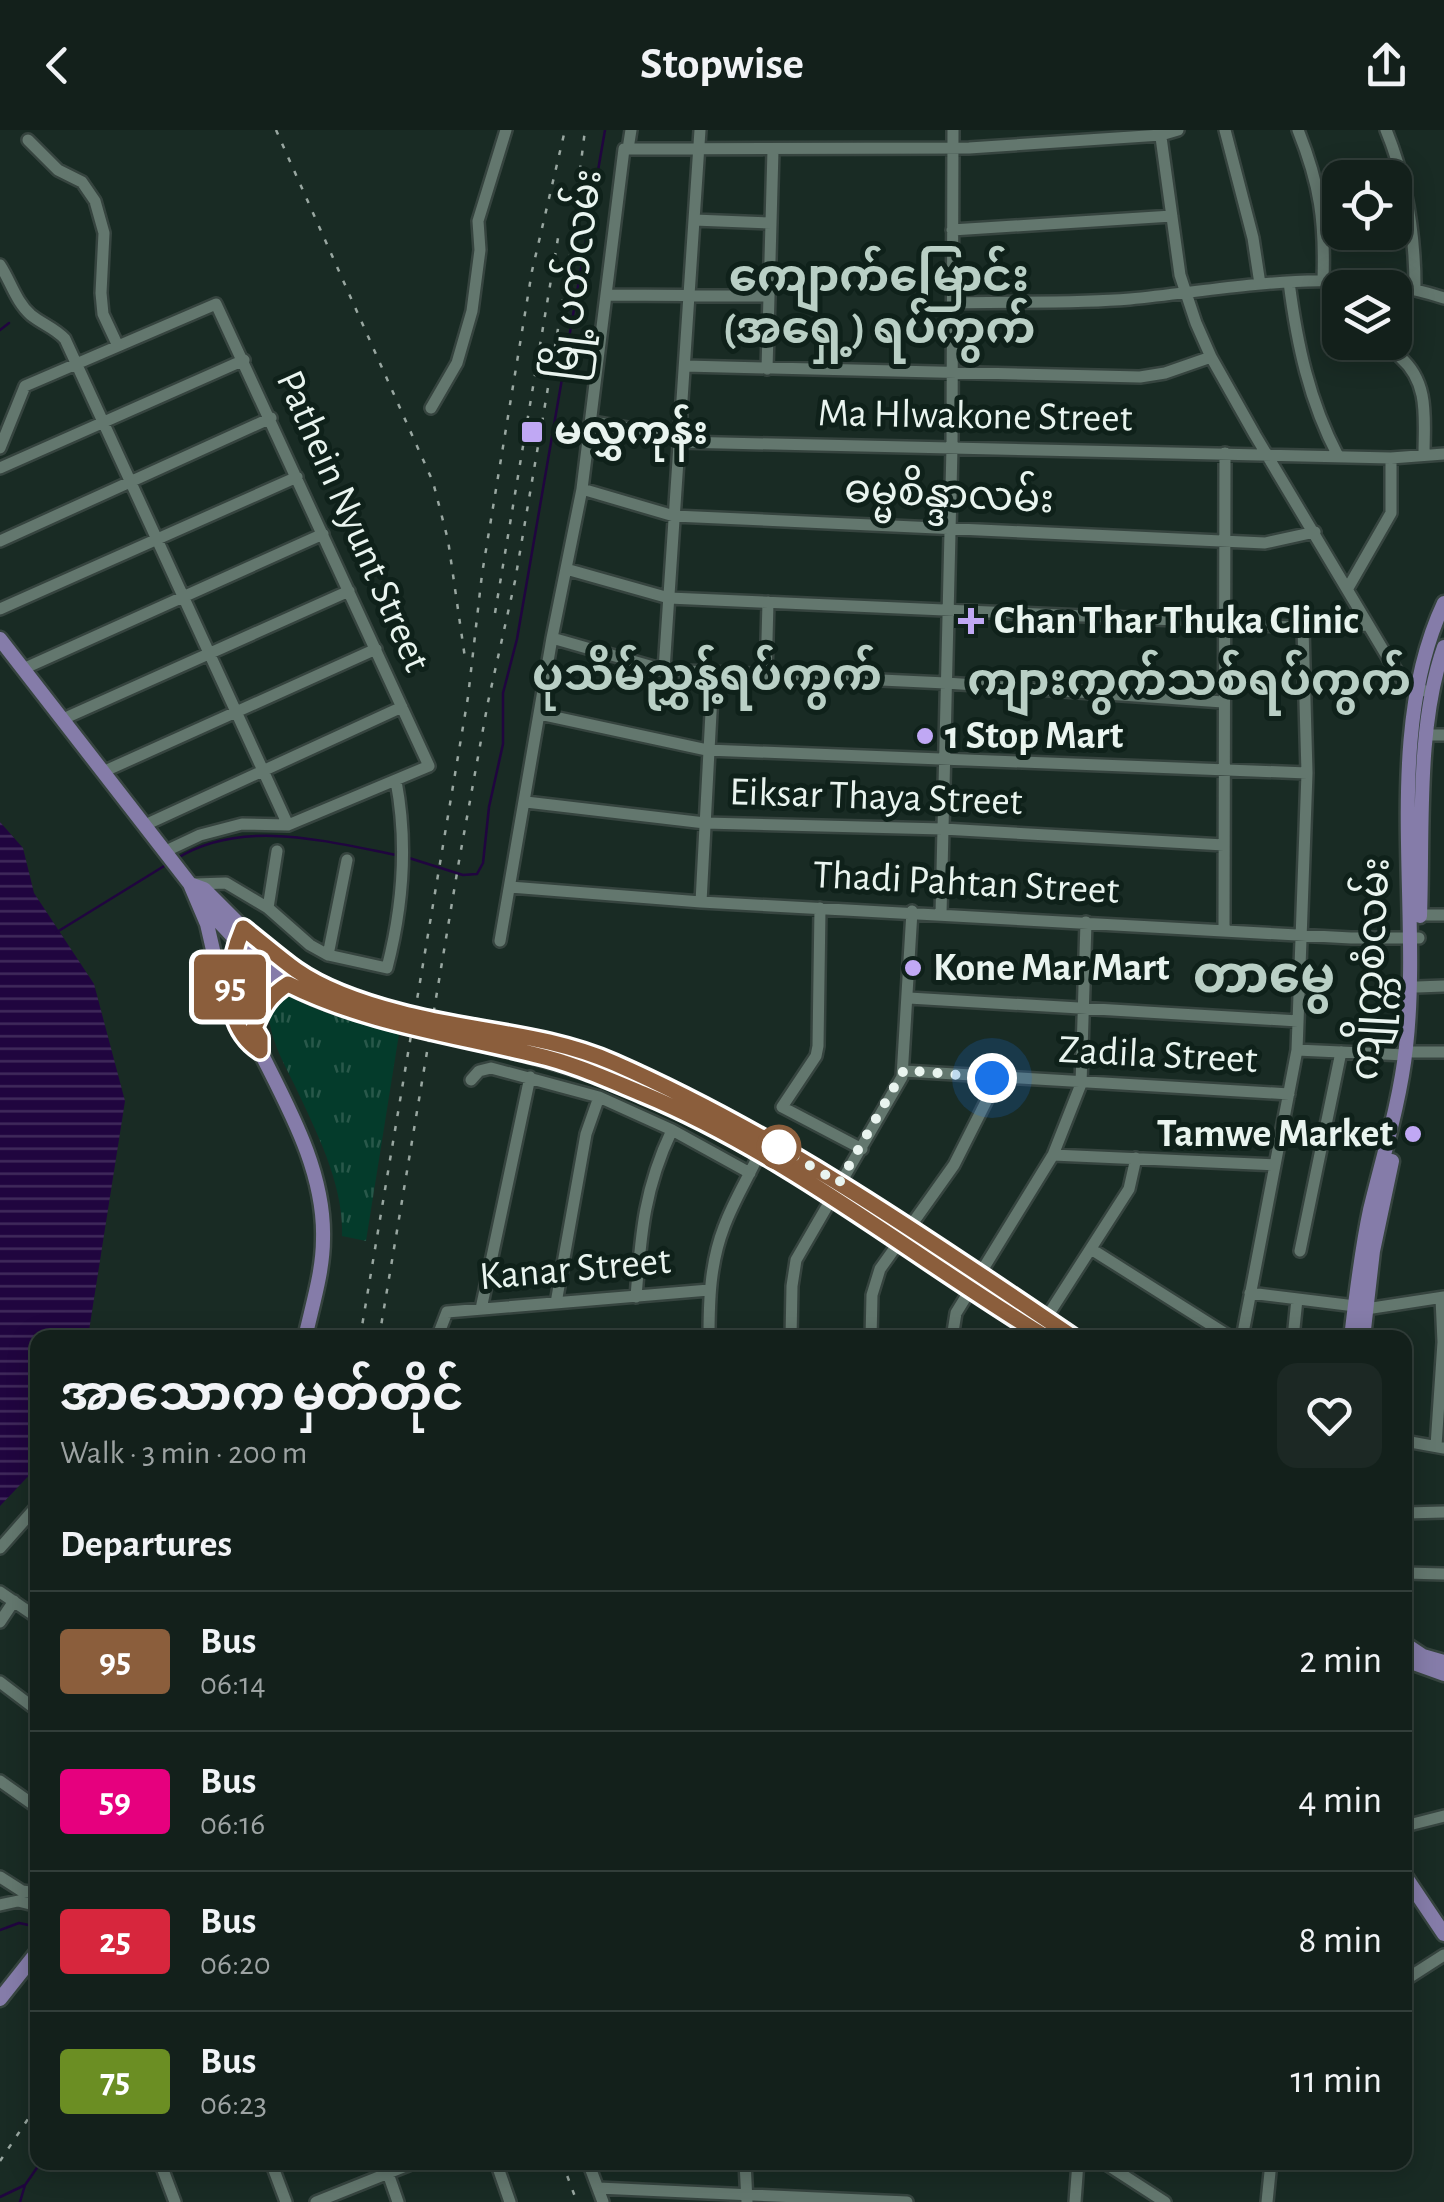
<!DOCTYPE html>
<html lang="en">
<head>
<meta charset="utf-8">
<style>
	:root { --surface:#13201b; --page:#1c2824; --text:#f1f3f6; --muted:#9da3a3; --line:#323e3a }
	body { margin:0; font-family:"Alegreya Sans","Noto Sans Myanmar",sans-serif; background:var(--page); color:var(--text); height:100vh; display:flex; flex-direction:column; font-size:38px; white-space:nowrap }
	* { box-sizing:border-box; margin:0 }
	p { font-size:32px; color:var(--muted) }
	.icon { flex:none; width:55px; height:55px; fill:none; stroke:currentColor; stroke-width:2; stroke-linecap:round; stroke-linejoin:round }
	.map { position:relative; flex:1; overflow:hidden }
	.side { position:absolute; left:30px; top:1200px; width:1382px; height:840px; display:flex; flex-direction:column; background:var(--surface); border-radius:20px; box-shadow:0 5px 25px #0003,0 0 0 2px var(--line) }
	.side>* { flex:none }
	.badge { padding:0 20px; border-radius:8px; font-size:35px; line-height:65px }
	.tools { position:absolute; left:1322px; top:30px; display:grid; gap:20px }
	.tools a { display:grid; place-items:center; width:90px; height:90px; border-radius:20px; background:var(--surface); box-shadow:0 5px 25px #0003,0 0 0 2px var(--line); font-size:50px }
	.you { position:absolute; width:50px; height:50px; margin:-25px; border:8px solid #fff; border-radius:50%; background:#1a73e8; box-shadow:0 0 0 15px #1a73e833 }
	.map>.badge { position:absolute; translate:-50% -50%; box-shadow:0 0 0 5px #fff }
	h2 { padding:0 30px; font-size:38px; line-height:90px }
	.round { display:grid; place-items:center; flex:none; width:105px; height:105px; border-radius:20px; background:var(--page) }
	.headline { display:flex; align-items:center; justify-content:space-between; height:170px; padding:0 30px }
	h1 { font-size:48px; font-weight:700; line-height:75px }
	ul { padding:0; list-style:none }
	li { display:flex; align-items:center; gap:30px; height:140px; padding:0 30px; border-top:2px solid var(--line) }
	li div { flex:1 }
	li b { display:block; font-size:38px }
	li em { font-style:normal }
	li .badge { min-width:110px; font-weight:700; text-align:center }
	header { display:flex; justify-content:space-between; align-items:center; height:130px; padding:0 30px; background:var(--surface); font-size:45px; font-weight:700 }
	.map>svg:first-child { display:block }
	.grass { fill:url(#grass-tufts) }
	.water { fill:url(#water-rules) }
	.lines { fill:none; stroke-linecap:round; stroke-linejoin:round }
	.stream { stroke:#20053f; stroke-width:2.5 }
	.minor-casing { stroke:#36443f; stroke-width:16 }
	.major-casing { stroke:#36443f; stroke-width:19 }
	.minor { stroke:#63776e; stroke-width:11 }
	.major { stroke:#857ca9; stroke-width:14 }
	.rail { stroke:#99a7a1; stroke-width:2.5; stroke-dasharray:5 10; stroke-linecap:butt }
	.major-bridge-casing { stroke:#36443f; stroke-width:19; stroke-linecap:butt }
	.major-bridge { stroke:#857ca9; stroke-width:14 }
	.line-casing { stroke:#fff; stroke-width:22 }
	.line { stroke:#8b5e3c; stroke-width:15 }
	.walk { stroke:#e9f4ef; stroke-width:10; stroke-dasharray:0 18 }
	.poi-dot { fill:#c0a8f4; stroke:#0f211a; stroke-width:4 }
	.stop-dot { fill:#fff; stroke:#8b5e3c; stroke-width:5 }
	.labels { text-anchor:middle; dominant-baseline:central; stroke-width:10; stroke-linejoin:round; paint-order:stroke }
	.street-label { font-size:40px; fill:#e9f4ef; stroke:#0f211a }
	.poi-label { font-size:40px; font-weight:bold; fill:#e9f4ef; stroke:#0f211a; text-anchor:start }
	.quarter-label { font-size:45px; font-weight:bold; fill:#b9cfc5; stroke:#0f211a }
	.district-label { font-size:50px; font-weight:bold; fill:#b9cfc5; stroke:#0f211a }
</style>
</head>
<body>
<header><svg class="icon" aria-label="back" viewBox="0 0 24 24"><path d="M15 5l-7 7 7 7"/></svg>Stopwise<svg class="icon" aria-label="share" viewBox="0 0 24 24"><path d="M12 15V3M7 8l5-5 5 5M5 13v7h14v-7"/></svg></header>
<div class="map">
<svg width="1444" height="2072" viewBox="0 0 1444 2072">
	<defs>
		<pattern id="grass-tufts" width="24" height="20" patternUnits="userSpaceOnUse" patternTransform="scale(2.5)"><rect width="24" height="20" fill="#043b2b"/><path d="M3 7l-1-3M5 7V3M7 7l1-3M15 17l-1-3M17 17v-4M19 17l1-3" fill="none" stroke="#29584a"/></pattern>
		<pattern id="water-rules" width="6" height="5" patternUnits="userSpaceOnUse" patternTransform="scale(2.5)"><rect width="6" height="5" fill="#20053f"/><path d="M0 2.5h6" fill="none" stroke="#402a5b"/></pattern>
	</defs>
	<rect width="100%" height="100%" fill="#192b24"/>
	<path class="grass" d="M285,864L345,888L399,904L366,1111L342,1106C344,1055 317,1003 296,958C284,933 267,905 269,877Z"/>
	<path class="water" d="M0,692L23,718L34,763L94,854L125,971L88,1207L38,1208L37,1337L0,1376Z"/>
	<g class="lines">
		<path class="stream" d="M0,200L9,193
			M409,728L463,745L477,744L483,733L489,677L503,614V563L517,509L605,0
			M176,729C241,688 325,711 396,725
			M57,802L169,733
			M0,1800L19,1793L38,1797
			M38,1881C27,1901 26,1917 38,1936
			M0,2067L25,2055
			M20,2072L25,2055L41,2032"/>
		<g class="minor-casing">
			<path id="minor" d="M1160,0L1180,145L1196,193L1211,227L1255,305L1388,528L1404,552L1425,561
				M1225,0L1253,108L1260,154
				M1298,0C1320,55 1325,91 1323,150
				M1386,0C1407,51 1415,103 1415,158
				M28,10L58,40L82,52L95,71L104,103L101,163L103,184L117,214
				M628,19L631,0
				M694,90L771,93
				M952,100L1172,86
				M0,135C11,152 16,172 31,185C42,194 55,198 65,209L288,695
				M1289,152C1297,214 1309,271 1338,326
				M606,165L769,166
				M952,173C1011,171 1071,174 1130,169C1233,159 1342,134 1444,168
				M1400,227C1430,253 1424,289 1424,325
				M685,236L1140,247L1165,243L1211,227
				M767,239L773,20
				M431,278L457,233L472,181L480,120L478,91L506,0
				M592,292L680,307
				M680,312L1391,328L1444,324
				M0,318L25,256L216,174L429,636L288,695L242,694L200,705L166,721
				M0,338L244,230
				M582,359L674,386L1265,413L1315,402
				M0,411L271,288
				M566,439L669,468L1222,492L1303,498L1368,495
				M1348,458L1391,383V328
				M0,479L297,347
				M552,508L664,540L946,553L1223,572
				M23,539L323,404
				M664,540L700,0
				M766,546L768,472
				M540,584L707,620L1307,643
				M63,589L349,461
				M1426,605H1444
				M105,641L376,519
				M526,672L705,693L943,699L1224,715
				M145,695L402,577
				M195,754L226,753L268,778L310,815L328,825L387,838C403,776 408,714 396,651
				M510,757L701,772L1351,808H1419
				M701,772L713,545
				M268,778L277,721
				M820,778L818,916L816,926L782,977L862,1019
				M941,784L952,317L953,0
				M1420,785H1444
				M1224,800L1225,323
				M500,811L552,508L582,359L624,19L969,18L1161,5L1178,0
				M328,825L347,730
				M1417,857L1444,856
				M909,868L1298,891
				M1297,920L1405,925
				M1413,922H1444
				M904,941L1289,964
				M471,950L479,941L491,938L599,967L672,1000L750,1043
				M1053,1025L1275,1035
				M1091,1119L1232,1208
				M1300,1121L1341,922
				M1250,1163L1355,1176
				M636,1167C641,1103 644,1059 672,1000
				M556,1173L586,1004L599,967
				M481,1179L530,947
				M1366,1179L1444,1167
				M1043,1193L1129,1059L1136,1028
				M437,1208L447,1182L709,1160
				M709,1208C709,1170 710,1133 724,1097C733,1072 748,1048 759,1024
				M791,1208L792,1156L796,1130L902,947L912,781
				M871,1208L872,1165L880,1139L954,1035L998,948
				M952,1208L956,1183L1053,1025L1081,954L1086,792
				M1242,1208L1297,920L1307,643L1303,498
				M1293,1208L1297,1169
				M1405,1311L1444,1318
				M1436,1316L1443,1212L1441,1168
				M1405,1383L1444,1382
				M0,1418L38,1375
				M1405,1443L1444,1444
				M0,1462L38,1488
				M0,1492L14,1471
				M0,1552L38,1581
				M0,1651L38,1678
				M1405,1696L1444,1686
				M0,1747L22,1761L38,1763
				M0,1775L18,1771L38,1776
				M1405,1850L1444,1825
				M160,2032L175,2072
				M271,2032L286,2072
				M384,2032L398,2072
				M496,2032L510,2072
				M588,2032L603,2072
				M745,2032L747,2072
				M1103,2032L1165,2072
				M598,2058L907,2072
				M316,2072L416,2032
				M1075,2072L1078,2032
				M1267,2072L1271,2032"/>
		</g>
		<g class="major-casing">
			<path id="major" d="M0,509L190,754L207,794L222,859L232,877
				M190,754L204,759L243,798L297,841L332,859L403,884
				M202,774C230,802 254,834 288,855C322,875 362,884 399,895
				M1420,786C1423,702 1416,596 1444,517
				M254,806C243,831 237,857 248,883C254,897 260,907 260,921C289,979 325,1042 323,1109C323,1142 312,1176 305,1208
				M239,808C226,844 224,897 260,921
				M442,891L536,908L611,931L696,972L839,1053L1074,1208
				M254,898L266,870L287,854
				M439,904C512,920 574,935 643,964C787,1023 915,1127 1047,1208
				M1351,1208C1356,1165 1361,1122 1370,1080C1383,1026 1400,972 1406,917C1422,775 1382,605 1444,473
				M1363,1208L1373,1121L1392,1031
				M1405,1514L1423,1526L1444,1532
				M1405,1530L1444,1544
				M1405,1746L1444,1804
				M0,1869L38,1821"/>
		</g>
		<use href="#minor" class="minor"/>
		<use href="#major" class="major"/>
		<path class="rail" d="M276,0L433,352L448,410L465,528
			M495,483L558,108
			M360,1208L468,567L482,444L532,141L565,0
			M379,1208L459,731L488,572L515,451L567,146L585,0
			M0,2031L38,1974
			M562,2032L577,2072"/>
		<g class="major-bridge-casing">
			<path id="major-bridge" d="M403,884L442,891
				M399,895L439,904"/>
		</g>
		<use href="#major-bridge" class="major-bridge"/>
	</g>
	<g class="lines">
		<g class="line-casing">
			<path id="line" d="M1047,1208C913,1127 788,1024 643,964C609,950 572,933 536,925C452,904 366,893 288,854C269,866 263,877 254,898L260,908V921C220,895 227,835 243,798C261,812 278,827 296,840C326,861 366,874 401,883C471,902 546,903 614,933C778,1005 926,1108 1074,1208"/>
		</g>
		<use href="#line" class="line"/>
		<path class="walk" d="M779,1017L839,1053L904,940L992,948"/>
	</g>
	<g class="poi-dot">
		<rect x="520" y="290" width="24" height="24" rx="5"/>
		<path d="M966 476h10v10h10v10h-10v10h-10v-10h-10v-10h10z"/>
		<circle cx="925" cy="606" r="10"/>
		<circle cx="913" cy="838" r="10"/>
		<circle cx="1413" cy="1004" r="10"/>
	</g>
	<circle class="stop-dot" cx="779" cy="1017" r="20"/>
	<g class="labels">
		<g class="street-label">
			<text transform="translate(576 145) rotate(-83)">မြို့ပတ်လမ်း</text>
			<text transform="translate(975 286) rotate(1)">Ma Hlwakone Street</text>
			<text transform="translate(949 365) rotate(3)">ဓမ္မစိန္ဒာလမ်း</text>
			<text transform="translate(353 391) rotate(66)">Pathein Nyunt Street</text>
			<text transform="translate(876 667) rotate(2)">Eiksar Thaya Street</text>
			<text transform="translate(966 753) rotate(3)">Thadi Pahtan Street</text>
			<text transform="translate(1371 839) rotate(-87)">ကျိုက္ကစံလမ်း</text>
			<text transform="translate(1158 925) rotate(3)">Zadila Street</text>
			<text transform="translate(575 1139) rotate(-5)">Kanar Street</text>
		</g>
		<g class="poi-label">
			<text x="554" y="302">မလွှကုန်း</text>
			<text x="994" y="491">Chan Thar Thuka Clinic</text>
			<text x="945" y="606">1 Stop Mart</text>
			<text x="933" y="838">Kone Mar Mart</text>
			<text x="1393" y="1004" text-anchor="end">Tamwe Market</text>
		</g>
		<g class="quarter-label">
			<text x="879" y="147">ကျောက်မြောင်း<tspan x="879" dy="52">(အရှေ့) ရပ်ကွက်</tspan></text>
			<text x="707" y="546">ပုသိမ်ညွှန့်ရပ်ကွက်</text>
			<text x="1189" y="551">ကျားကွက်သစ်ရပ်ကွက်</text>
		</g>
		<g class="district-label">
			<text x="1264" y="847">တာမွေ</text>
		</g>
	</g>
</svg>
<div class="tools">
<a><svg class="icon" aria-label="locate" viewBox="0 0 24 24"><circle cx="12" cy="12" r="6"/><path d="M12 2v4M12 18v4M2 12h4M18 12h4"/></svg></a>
<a><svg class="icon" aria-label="layers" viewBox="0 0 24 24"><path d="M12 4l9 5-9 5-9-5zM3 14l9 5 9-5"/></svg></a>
</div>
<div class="you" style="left:992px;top:948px"></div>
<b class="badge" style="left:230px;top:857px;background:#8b5e3c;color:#fff">95</b>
<section class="side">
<div class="headline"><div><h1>အာသောက မှတ်တိုင်</h1><p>Walk · 3 min · 200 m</p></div><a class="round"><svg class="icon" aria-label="heart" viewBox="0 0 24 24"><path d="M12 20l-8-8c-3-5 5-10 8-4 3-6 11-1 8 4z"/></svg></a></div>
<h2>Departures</h2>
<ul>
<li><span class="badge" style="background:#8b5e3c;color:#fff">95</span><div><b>Bus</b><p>06:14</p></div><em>2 min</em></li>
<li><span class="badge" style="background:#e6007e;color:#fff">59</span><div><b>Bus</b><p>06:16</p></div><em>4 min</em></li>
<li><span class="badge" style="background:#d7263d;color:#fff">25</span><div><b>Bus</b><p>06:20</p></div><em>8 min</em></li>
<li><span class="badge" style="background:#6b8e23;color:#fff">75</span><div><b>Bus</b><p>06:23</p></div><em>11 min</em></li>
</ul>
</section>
</div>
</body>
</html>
